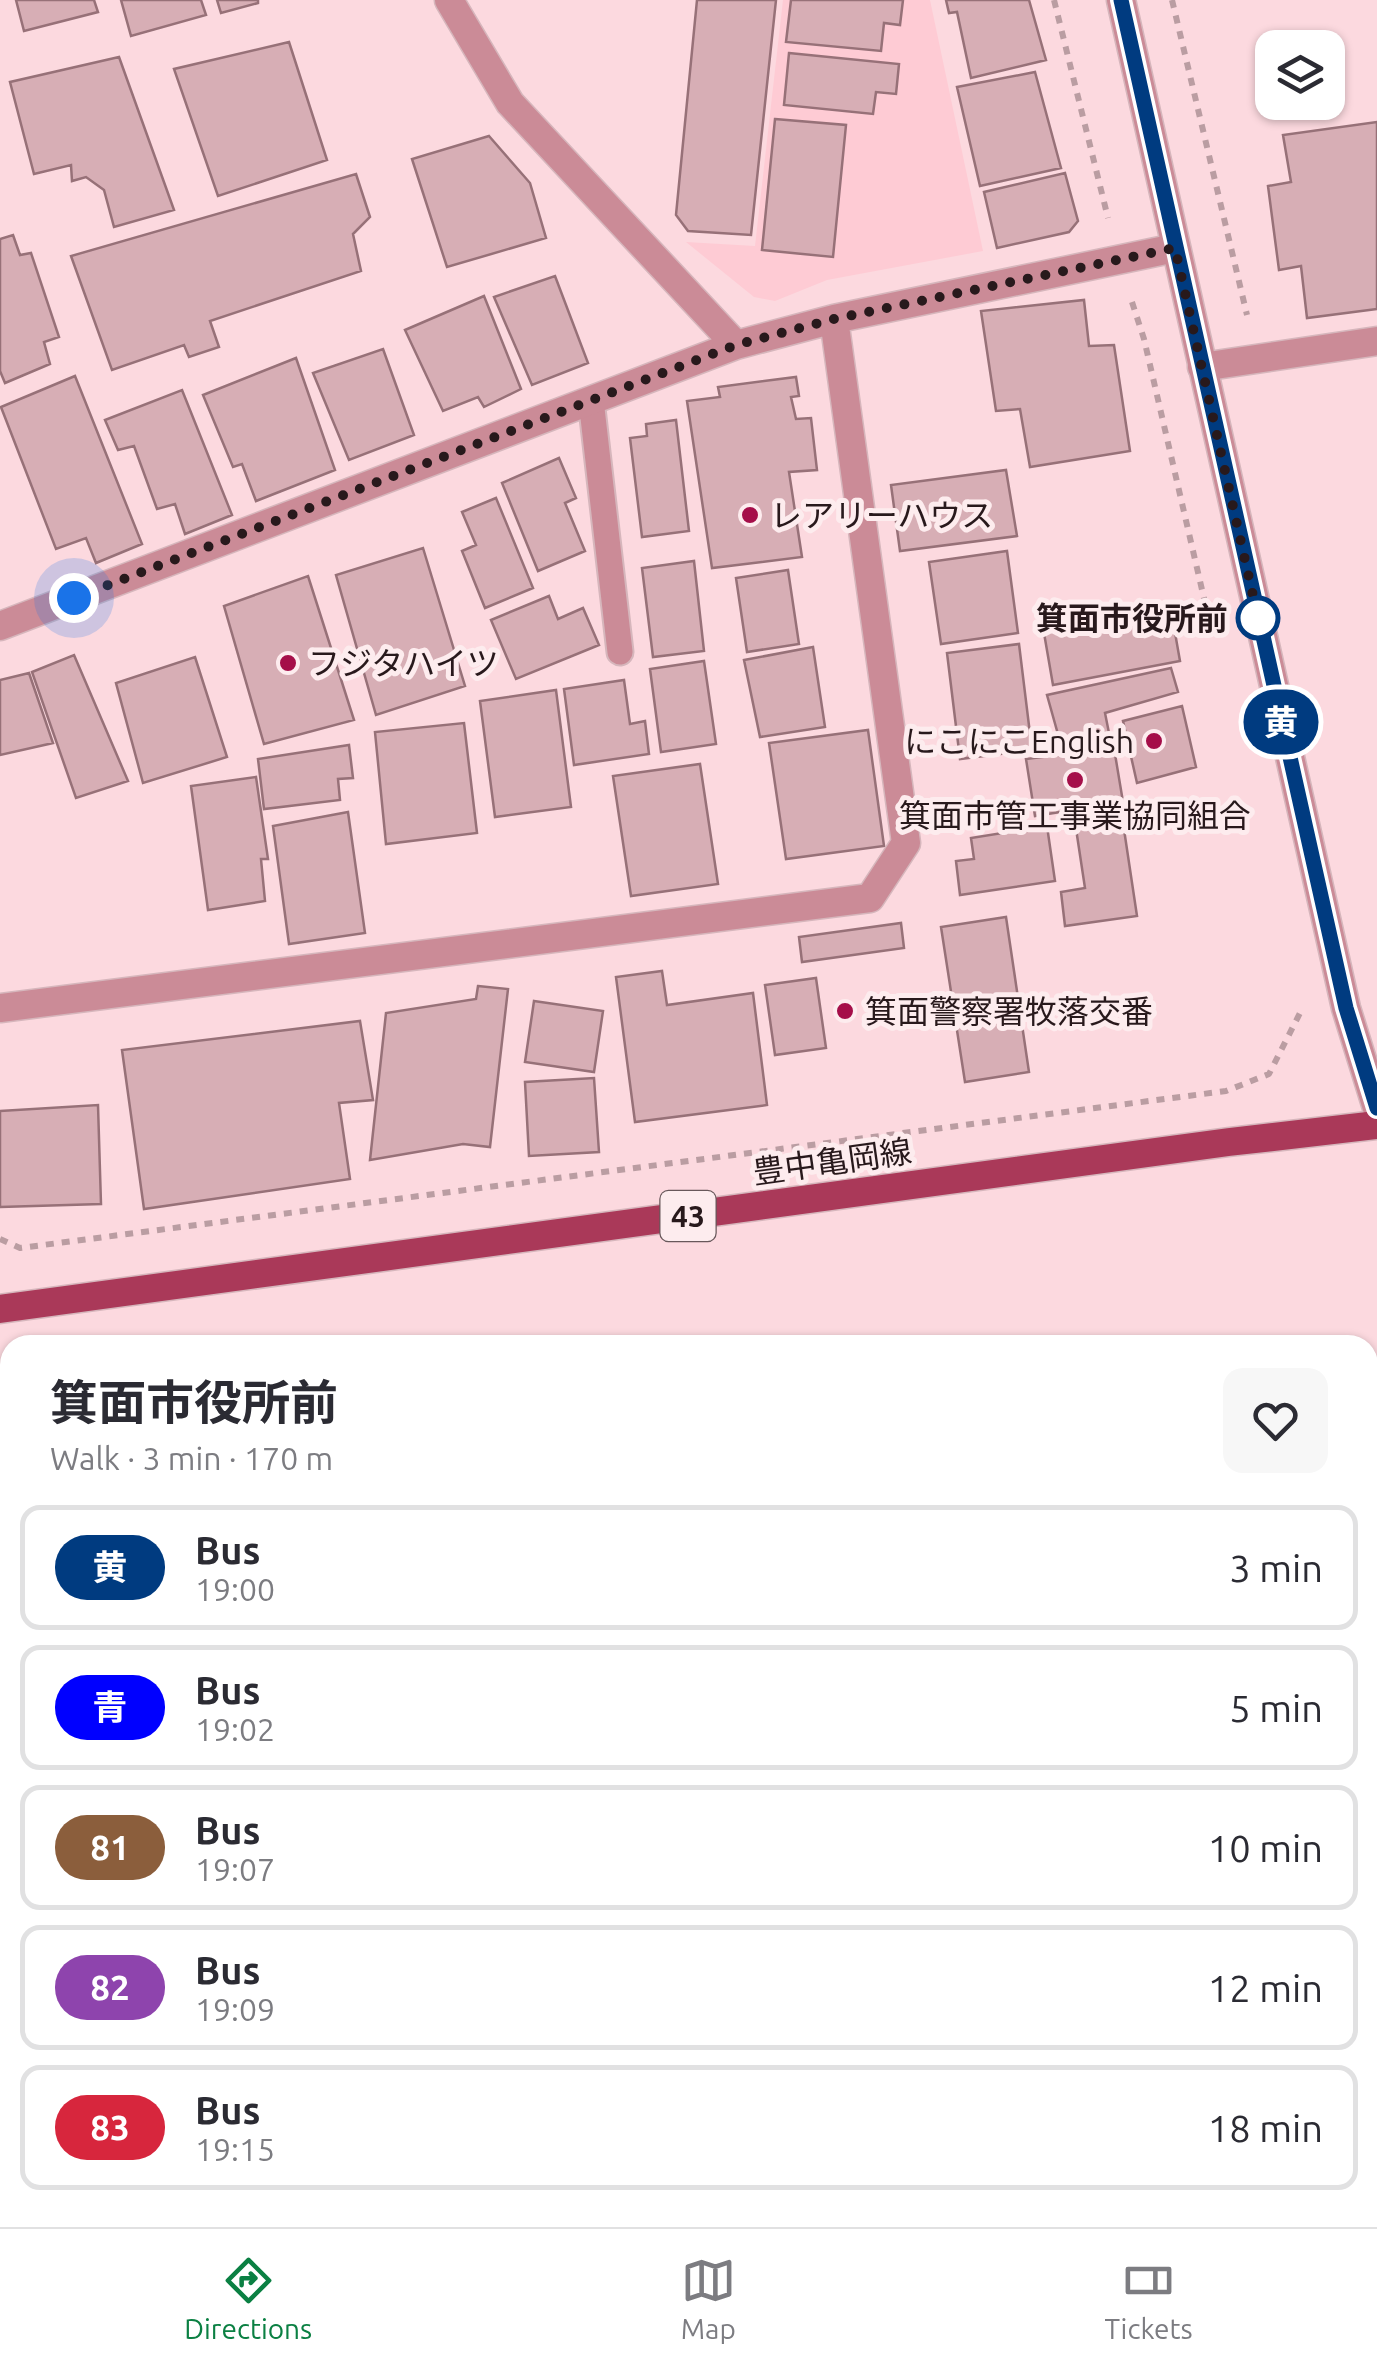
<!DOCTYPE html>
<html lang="en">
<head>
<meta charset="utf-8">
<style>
	:root { --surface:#fff; --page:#f7f7f7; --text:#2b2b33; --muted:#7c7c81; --line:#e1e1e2; --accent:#0b8043 }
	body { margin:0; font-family:Ubuntu,"Noto Sans JP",sans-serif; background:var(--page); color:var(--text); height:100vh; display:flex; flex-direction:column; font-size:38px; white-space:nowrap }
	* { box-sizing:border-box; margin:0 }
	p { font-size:32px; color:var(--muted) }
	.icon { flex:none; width:55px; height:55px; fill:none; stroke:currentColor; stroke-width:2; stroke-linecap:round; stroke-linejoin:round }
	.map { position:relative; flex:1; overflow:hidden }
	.details { position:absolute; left:0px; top:1335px; width:1378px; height:892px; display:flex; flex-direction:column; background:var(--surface); border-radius:30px 30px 0 0; box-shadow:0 2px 8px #0004 }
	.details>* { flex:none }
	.badge { padding:0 20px; border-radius:32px; font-size:35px; line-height:65px }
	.tools { position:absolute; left:1255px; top:30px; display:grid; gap:20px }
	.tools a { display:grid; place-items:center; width:90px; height:90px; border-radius:20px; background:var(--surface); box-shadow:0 2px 8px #0004; font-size:50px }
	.you { position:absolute; width:50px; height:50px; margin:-25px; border:8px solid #fff; border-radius:50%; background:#1a73e8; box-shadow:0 0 0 15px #1a73e833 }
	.map>.badge { position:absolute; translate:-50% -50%; box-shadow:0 0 0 5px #fff }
	.round { display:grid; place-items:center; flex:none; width:105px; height:105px; border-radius:20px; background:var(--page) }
	.overview { display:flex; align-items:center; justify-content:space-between; height:170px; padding:0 50px }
	h1 { font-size:48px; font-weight:700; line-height:75px }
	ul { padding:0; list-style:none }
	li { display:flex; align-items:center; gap:30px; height:125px; margin:0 20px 15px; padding:0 30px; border:5px solid var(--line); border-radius:20px }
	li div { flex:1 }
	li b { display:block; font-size:38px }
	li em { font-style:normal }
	li .badge { min-width:110px; font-weight:700; text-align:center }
	.tabs { display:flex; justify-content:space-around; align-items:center; height:140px; border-top:2px solid var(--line); background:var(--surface); font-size:28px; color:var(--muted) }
	.tabs a { display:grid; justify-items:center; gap:5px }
	.tabs .on { color:var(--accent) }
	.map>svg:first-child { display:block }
	.built { fill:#fecbd4 }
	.building { fill:#d7aeb5; stroke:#977178; stroke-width:2.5 }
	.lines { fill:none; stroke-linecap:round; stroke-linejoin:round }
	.service-casing { stroke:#d6b6bc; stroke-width:29 }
	.minor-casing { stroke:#d6b6bc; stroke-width:31 }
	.tertiary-casing { stroke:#d6b6bc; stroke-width:31 }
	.primary-casing { stroke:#d6b6bc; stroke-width:31 }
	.path { stroke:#ba9da2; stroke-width:6; stroke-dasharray:8 8; stroke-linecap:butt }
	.service { stroke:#cb8b97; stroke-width:25 }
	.minor { stroke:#cb8b97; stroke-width:28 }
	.tertiary { stroke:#cb8b97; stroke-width:28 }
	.primary { stroke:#aa3959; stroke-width:28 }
	.line-casing { stroke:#fff; stroke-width:22 }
	.line { stroke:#003b80; stroke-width:15 }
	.walk { stroke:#28191c; stroke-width:10; stroke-dasharray:0 18 }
	.poi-dot { fill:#a50e49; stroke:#fdecee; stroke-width:4 }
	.stop-dot { fill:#fff; stroke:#003b80; stroke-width:5 }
	.labels { text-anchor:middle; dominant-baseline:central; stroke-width:10; stroke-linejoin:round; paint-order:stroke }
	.shield { fill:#fdecee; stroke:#68585b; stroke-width:2.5 }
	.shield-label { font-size:30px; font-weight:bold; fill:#28191c }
	.poi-label { font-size:32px; fill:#28191c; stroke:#fdecee; text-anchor:start }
	.stop-label { font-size:32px; font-weight:bold; fill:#28191c; stroke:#fdecee; text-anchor:end }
	.street-label { font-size:32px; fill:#28191c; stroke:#fdecee }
</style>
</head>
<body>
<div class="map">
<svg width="1377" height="2227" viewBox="0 0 1377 2227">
	<rect width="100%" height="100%" fill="#fcd9df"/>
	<path class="built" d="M783,0H930L983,251L827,280L775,301L754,297L686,242L755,246Z"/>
	<path class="building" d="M16,0H94L98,12L24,31Z
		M121,0H201L206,15L131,36Z
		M217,0H258V3L221,13Z
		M697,0H776L751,235L688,231L676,215Z
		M791,0H903L900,25L884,23L881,51L786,42Z
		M946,0H1029L1046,60L971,78L957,12L949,13Z
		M289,42L327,160L218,196L174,69Z
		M789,53L899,64L896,94L876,92L873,114L784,105Z
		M119,57L174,210L114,227L104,190L86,177L72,181L71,165L34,174L10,82Z
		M1035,72L1061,168L980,186L957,87Z
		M775,119L846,125L833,257L762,250Z
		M1377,122V309L1307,318L1301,266L1279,270L1268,186L1291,182L1283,135Z
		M489,136L530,183L546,238L447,267L412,159Z
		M1065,173L1078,221L1069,232L997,248L984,192Z
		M356,174L370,217L353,234L361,271L210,321L219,347L189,357L184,345L112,370L71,256Z
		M13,235L20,255L31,253L59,337L44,342L50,364L5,383L0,371V239Z
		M555,276L588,363L532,385L494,297Z
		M484,296L521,389L484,407L478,397L443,411L405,330Z
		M1084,300L1089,346L1114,345L1130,451L1030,467L1020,409L996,411L981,311Z
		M383,349L414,435L349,460L313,373Z
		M296,358L335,470L256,501L242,464L233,467L203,395Z
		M75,376L142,544L96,563L86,538L56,549L1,407Z
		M796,377L799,396L791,397L796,419L811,418L817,470L789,472L802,557L712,568L687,401L720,397L718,387Z
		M182,390L232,515L185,534L175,504L157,509L134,446L118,450L105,420Z
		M676,420L689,531L642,537L630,438L647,436L646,424Z
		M559,458L576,498L565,503L585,551L538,571L502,483Z
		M1006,470L1017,536L900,551L891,485Z
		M496,498L533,588L485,608L462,551L476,545L462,512Z
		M423,548L465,686L376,715L336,575Z
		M1007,551L1018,633L941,644L929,562Z
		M694,561L704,651L653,657L642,568Z
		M788,570L799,644L747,652L736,578Z
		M308,576L354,720L264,744L224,606Z
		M549,596L558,619L583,608L599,645L516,679L491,620Z
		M1171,610L1180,661L1053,685L1044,633Z
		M1019,644L1032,750L960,759L947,653Z
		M813,647L825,727L760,737L744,660Z
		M74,655L128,781L76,798L32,672Z
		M195,657L227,757L143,783L116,683Z
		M704,661L716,744L661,752L650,669Z
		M1171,668L1178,692L1105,713L1109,733L1061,745L1047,695Z
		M29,673L53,743L0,755V680Z
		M624,680L630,724L645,721L649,754L574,765L564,689Z
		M556,690L571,807L495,817L480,701Z
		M1182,706L1196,767L1137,783L1123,721Z
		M464,723L477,833L386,844L375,732Z
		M868,730L884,846L786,859L769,743Z
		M349,745L353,778L338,779L340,800L264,809L258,759Z
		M1114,748L1123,802L1035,816L1026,759Z
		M700,764L718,884L631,896L613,776Z
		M256,777L268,859H261L265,901L208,910L191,786Z
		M348,812L365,933L289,944L273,826Z
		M1122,816L1137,916L1065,926L1061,892L1085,888L1075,822Z
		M1047,826L1055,881L960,895L956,861L974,859L971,838Z
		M1006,917L1029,1072L965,1082L941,927Z
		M901,923L904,948L802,962L799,937Z
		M662,971L667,1005L753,993L767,1105L635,1122L616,977Z
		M816,978L826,1048L775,1055L765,985Z
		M478,986L508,989L490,1147L463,1144L370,1160L386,1013L476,999Z
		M534,1001L603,1011L594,1072L525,1062Z
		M360,1021L373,1100L339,1103L350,1179L144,1209L122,1050Z
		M594,1078L599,1152L529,1156L525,1082Z
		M98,1105L101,1204L0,1207V1111Z
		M1368,1643L1370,1651L1377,1650V1749L1368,1751Z
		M1371,1816L1377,1844V1895L1368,1897V1817Z
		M1377,1913V1968L1368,1970V1915Z
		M1377,1977V2046L1368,2047V1979Z
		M10,2026V2112L0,2114V2027Z
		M1377,2064V2144L1368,2114V2067Z
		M152,2218H330L331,2227H153Z
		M436,2218H498L499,2223L518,2220L519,2227H396L395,2224Z
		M930,2218H979L936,2227H932Z
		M1268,2218H1359L1361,2227H1270Z"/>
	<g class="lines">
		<g class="service-casing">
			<path id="service" d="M591,400L620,652"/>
		</g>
		<g class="minor-casing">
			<path id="minor" d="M449,0L510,103L736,345
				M1202,367L1377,341
				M0,626L736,345L834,319L1175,248
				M0,1008L870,898L906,843L834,319
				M0,1599L10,1665
				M1368,1788L1377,1786
				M0,1971L10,1970
				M89,2218L90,2227
				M593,2218L594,2227
				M1124,2218L1126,2227"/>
		</g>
		<g class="tertiary-casing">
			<path id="tertiary" d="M1121,0L1346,1008L1377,1108"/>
		</g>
		<g class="primary-casing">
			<path id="primary" d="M0,1309L1229,1142L1377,1125"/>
		</g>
		<path class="path" d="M1054,0L1108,218
			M1172,0L1247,315
			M1132,302L1144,339L1209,620
			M0,1239L20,1248L1226,1091L1269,1074L1300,1013"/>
		<use href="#service" class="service"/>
		<use href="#minor" class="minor"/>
		<use href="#tertiary" class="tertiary"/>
		<use href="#primary" class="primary"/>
	</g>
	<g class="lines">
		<g class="line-casing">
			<path id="line" d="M1121,0L1346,1008L1377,1108"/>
		</g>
		<use href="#line" class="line"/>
		<path class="walk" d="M74,598L736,345L834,319L1175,248L1258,618"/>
	</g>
	<g class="poi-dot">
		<circle cx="750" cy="515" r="10"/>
		<circle cx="288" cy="663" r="10"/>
		<circle cx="1154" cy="741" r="10"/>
		<circle cx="1075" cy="780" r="10"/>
		<circle cx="845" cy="1011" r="10"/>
	</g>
	<circle class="stop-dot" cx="1258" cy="618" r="20"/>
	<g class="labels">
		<rect class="shield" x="660.5" y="1191" width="55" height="50" rx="8"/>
		<g class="shield-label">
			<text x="688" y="1216">43</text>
		</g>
		<g class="poi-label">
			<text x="770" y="515">レアリーハウス</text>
			<text x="308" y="663">フジタハイツ</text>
			<text x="1134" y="741" text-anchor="end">にこにこEnglish</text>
			<text x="1075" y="815" text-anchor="middle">箕面市管工事業協同組合</text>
			<text x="865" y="1011">箕面警察署牧落交番</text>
		</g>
		<g class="stop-label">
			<text x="1228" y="618">箕面市役所前</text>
		</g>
		<g class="street-label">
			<text transform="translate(832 1161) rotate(-8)">豊中亀岡線</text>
		</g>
	</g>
</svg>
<div class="tools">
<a><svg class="icon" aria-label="layers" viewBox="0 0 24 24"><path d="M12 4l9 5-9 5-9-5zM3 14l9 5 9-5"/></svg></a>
</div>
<div class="you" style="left:74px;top:598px"></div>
<b class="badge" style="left:1281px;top:722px;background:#003b80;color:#fff">黄</b>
<section class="details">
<div class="overview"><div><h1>箕面市役所前</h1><p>Walk · 3 min · 170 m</p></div><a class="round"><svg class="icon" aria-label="heart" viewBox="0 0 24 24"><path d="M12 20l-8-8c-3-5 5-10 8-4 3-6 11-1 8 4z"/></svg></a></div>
<ul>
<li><span class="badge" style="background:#003b80;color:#fff">黄</span><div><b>Bus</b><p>19:00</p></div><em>3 min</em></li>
<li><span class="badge" style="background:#00f;color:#fff">青</span><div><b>Bus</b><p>19:02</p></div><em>5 min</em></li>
<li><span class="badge" style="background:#8b5e3c;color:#fff">81</span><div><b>Bus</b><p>19:07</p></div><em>10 min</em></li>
<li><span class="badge" style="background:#8e44ad;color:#fff">82</span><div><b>Bus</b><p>19:09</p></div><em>12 min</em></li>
<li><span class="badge" style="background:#d7263d;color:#fff">83</span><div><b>Bus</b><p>19:15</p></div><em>18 min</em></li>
</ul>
</section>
</div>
<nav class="tabs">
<a class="on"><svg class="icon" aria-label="directions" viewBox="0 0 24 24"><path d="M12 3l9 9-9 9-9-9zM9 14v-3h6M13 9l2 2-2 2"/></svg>Directions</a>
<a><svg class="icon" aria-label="map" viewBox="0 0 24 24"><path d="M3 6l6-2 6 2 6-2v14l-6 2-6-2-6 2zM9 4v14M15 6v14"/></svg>Map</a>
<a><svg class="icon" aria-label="tickets" viewBox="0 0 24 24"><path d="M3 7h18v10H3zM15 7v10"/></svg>Tickets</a>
</nav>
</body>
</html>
